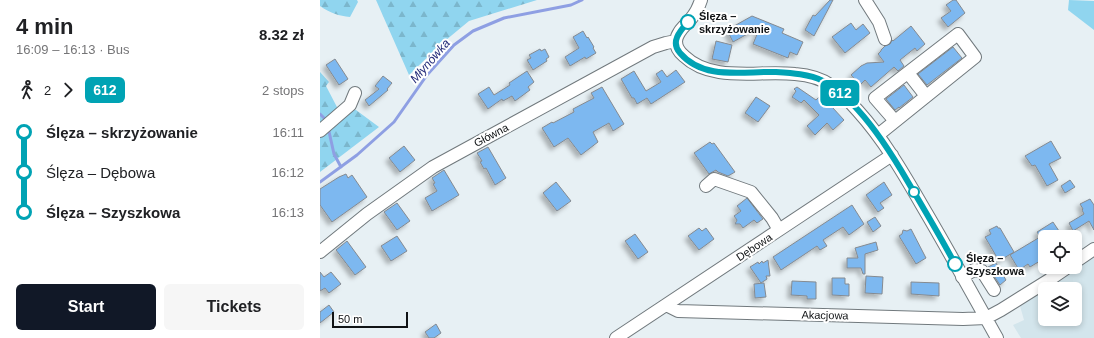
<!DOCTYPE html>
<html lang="en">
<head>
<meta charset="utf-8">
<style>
	:root { --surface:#fff; --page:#f6f6f6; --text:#202124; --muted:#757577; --accent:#111827 }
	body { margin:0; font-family:Arial,sans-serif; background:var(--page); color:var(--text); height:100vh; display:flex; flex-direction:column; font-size:15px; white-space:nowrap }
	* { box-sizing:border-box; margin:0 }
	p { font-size:13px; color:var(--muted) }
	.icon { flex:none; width:22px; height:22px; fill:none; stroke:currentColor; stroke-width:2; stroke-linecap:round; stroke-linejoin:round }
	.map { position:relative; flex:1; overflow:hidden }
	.sheet { display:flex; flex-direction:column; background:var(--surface); width:320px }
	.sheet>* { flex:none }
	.badge { padding:0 8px; border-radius:6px; font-size:14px; line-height:26px }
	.fabs { position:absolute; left:718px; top:230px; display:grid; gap:8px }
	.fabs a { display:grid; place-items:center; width:44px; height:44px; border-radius:6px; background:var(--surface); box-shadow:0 2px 6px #0003; font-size:20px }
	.scale { position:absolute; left:12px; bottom:10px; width:76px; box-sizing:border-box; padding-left:4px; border:2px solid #101315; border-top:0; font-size:11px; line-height:14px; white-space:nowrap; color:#101315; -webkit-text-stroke:3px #fff; paint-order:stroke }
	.map>.badge { position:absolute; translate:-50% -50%; box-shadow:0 0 0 2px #fff }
	.legs { display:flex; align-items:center; gap:6px; height:44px; padding:0 16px; font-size:13px }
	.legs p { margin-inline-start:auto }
	.head { display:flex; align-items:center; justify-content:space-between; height:68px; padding:0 16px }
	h1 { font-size:22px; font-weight:800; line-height:30px }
	.cta { display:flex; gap:8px; margin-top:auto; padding:8px 16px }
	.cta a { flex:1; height:46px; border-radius:6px; background:var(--accent); color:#fff; font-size:16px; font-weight:800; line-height:46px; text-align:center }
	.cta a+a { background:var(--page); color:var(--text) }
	ul { padding:0 16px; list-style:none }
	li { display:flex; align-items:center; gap:14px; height:40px; font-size:15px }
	li i { display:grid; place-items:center; width:6px; height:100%; margin:0 5px; background:currentColor }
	li i::after { content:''; width:10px; height:10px; margin:-5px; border:3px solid; border-radius:50%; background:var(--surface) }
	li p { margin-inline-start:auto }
	li:first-child i { background:linear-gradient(#0000 50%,currentColor 0) }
	li:last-child i { background:linear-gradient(currentColor 50%,#0000 0) }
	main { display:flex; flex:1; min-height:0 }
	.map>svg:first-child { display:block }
	.built { fill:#d3e5ec }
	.green { fill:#90d5ef }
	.forest { fill:url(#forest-firs) }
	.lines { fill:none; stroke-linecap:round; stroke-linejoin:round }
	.stream { stroke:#8e9fe3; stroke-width:3 }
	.building { fill:#7db8f0; stroke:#858a90; filter:url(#shadow) }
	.minor-casing { stroke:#71797d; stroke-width:14 }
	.minor { stroke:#fff; stroke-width:12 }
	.line-1-casing { stroke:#fff; stroke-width:9 }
	.line-1 { stroke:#00a3b4; stroke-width:6 }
	.stop-1-dot { fill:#fff; stroke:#00a3b4; stroke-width:2 }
	.labels { text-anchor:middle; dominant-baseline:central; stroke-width:4; stroke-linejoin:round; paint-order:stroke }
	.stop-label { font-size:11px; font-weight:bold; fill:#101315; stroke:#fff; text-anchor:start }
	.street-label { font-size:11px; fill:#101315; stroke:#fff }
	.water-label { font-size:12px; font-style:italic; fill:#242b79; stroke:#fff }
</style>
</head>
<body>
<main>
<section class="sheet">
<div class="head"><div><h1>4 min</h1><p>16:09 – 16:13 · Bus</p></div><b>8.32 zł</b></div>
<div class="legs"><svg class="icon" aria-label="walk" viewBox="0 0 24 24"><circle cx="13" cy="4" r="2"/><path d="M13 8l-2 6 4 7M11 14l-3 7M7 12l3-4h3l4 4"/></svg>2<svg class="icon" aria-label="forward" viewBox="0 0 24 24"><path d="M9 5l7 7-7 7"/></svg><b class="badge" style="background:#00a3b4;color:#fff">612</b><p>2 stops</p></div>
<ul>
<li><i style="color:#00a3b4"></i><b>Ślęza – skrzyżowanie</b><p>16:11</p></li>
<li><i style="color:#00a3b4"></i><span>Ślęza – Dębowa</span><p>16:12</p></li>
<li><i style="color:#00a3b4"></i><b>Ślęza – Szyszkowa</b><p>16:13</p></li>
</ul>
<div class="cta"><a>Start</a><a>Tickets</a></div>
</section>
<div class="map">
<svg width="774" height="338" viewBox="0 0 774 338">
	<defs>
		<pattern id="forest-firs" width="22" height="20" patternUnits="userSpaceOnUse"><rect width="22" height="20" fill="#90d5ef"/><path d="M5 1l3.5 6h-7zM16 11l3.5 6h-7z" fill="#7bb6cc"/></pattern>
		<filter id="shadow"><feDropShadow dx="-3.5" dy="3.5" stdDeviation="2" flood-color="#0004"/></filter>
	</defs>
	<rect width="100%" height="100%" fill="#e7f0f4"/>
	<path class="built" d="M774,256V338H701L693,325L704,320L700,306L725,289V319H755V289H725Z"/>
	<path class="green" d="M749,0L774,1V30L748,10Z"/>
	<path class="forest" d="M0,0H37L38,2L30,17C19,16 10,13 0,6Z
		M56,0H217L149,21L120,45L89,75Z
		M0,72L9,82L6,86L18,109L36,110L59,127L0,172Z"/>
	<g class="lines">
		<path class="stream" d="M0,114L6,120V122
			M8,127L14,154L21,167
			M0,182L37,155L74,122L107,75L134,45L153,31L184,18L251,5L262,0"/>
	</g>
	<path class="building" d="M510,0H513L494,36L485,30L493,15L495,16Z
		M633,0H636L645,13L628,27L621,18L631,11L626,5Z
		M432,16L464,29L462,33L483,42L477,55L470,52L468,58L433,44L440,27L413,42L407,30Z
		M531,23L536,30L543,24L550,33L525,53L512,37Z
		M591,26L605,44L597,51L595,48L580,60L584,66L578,71L574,67L551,87L545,80L540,85L531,75L541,66L547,63L564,62L558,54L561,51V50L565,46L570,44L572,40L573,41Z
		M263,31L267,38L268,37L274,47L273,48L276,53L266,59L265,57L250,66L245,57L259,48L253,37Z
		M396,41L412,45L408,62L392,59Z
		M633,47L642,58L607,85L598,74Z
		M220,49L221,51L225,49L229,57L226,59L227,61L213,70L207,60L211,58L209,55Z
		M15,59L28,79L19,85L6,65Z
		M342,70L347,77L356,70L365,82L331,104L327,98L317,104L314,98H312L301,79L314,71L326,91L341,82L336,74Z
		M207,71L214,82L208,87L210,90L195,101L192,96L183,101L182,99L168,109L158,94L169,87L174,95L190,85L189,83Z
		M63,76L72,83L67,89L68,90L49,106L45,100L59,89L55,86Z
		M584,85L593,97L579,108V107L575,110L566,99Z
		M282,87L304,124L293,131L289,123L273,132L278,142L261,155L248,138L234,147L222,128L232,122L233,123L254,112L253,109L274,98L271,93Z
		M477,87L496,100L501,95L524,120L513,130L507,123L495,135L487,126L499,115L484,100L481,103L472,97L476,91L474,89Z
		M436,97L450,106L438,122L425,113Z
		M731,141L741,158L729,164L738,180L727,186L715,165L712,166L705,156Z
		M390,142L392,144L394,143L415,172L408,176L398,172L396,170L389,174L374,153Z
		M84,146L95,160L80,172L69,158Z
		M168,147L186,178L175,185L166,168L164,169L160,162L162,161L157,153Z
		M124,170L139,195L112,211L105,198L117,191L113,184L115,183L112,178Z
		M26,174L28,178L32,175L47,197L12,222L0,205V189L19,177Z
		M750,180L755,187L745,193L741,186Z
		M236,182L251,201L237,211L223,193Z
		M564,182L572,195L560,203L564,208L558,212L546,195Z
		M427,198L443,219L437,223L434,220L423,228L420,224H415L417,220L414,216L421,211L417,206Z
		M770,199L774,205V230L769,221L753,231L749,223L764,214L762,210L763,209L760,204Z
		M77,203L90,221L77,230L64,212Z
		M532,205L544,224L529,235L523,227L503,240L507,246L500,250L497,246L461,270L453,257Z
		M555,217L561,226L553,232L547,222Z
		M733,222L739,231L729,237H725V258L710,267L708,264L699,270L690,255L720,237L717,232Z
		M677,226L678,228H680L694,252L679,261L665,237L671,234L669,230Z
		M379,228L382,231L386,228L394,239L379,250L368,236Z
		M591,229L606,258L596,264L579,236L582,234L583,230L587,231Z
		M315,234L328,252L318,259L305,241Z
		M77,236L87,251L71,261L61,246Z
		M27,241L46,267L35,275L16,250Z
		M556,242L558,250L545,254V274H543L541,268H527V258H538L535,248Z
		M448,260L450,276H446L447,279L441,283L430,267L438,262L439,264L442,261L443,263Z
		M676,263L686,280L680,285L668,267Z
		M0,272L4,277L11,272L21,284L9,293L5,288L0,291Z
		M546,276L563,277L562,294L545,293Z
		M512,278H525V284H529V296L512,295Z
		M472,281L496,282V299H487V296L471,295Z
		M591,282L619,283V296L591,294Z
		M444,283L446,297L435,298L434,284Z
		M9,305L14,312L0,323V312Z
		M116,324L121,333L114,338H109L105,332Z"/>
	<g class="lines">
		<g class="minor-casing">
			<path id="minor" d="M381,0C379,6 377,11 373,16C368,24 357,30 356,41C356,47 359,52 364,56C392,83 439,70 475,74C488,75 501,78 512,86C522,93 530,102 538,111C566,142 586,178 607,214C631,255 654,297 677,338
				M545,0L559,22L565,39
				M588,73L606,96
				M0,131L30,105L35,93
				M558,135L655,57L638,34L555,98L575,121
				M386,186L394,179L431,192L452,218L459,230
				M0,252L47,214L113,167L333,47L346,43L356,41
				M755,262L774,249
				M642,277L654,270L662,271L674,290
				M346,305L358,311L643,319L666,318L681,310L729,280L748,267
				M296,338L572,155"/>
		</g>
		<use href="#minor" class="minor"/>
	</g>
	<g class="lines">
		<g class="line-1-casing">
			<path id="line-1" d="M368,22C360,31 350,42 360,53C384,81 424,71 455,72C471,73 489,74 503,81C517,87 528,99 538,110C558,132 573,156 588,182C604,209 620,236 635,264"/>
		</g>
		<use href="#line-1" class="line-1"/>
	</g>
	<g class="stop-1-dot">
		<circle cx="368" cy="22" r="7"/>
		<circle cx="594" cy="192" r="5"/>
		<circle cx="635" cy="264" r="7"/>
	</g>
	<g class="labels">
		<g class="stop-label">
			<text x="379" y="16">Ślęza –<tspan x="379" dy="13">skrzyżowanie</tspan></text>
			<text x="646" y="258">Ślęza –<tspan x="646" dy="13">Szyszkowa</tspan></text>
		</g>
		<g class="street-label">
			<text transform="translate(171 135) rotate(-28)">Główna</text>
			<text transform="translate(434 247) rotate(-34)">Dębowa</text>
			<text transform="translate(505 315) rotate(1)">Akacjowa</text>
		</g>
		<g class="water-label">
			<text transform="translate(110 61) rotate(-49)">Młynówka</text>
		</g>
	</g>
</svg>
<div class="fabs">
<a><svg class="icon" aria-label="locate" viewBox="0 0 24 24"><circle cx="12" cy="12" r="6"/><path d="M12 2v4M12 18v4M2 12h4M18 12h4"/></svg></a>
<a><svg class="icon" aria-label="layers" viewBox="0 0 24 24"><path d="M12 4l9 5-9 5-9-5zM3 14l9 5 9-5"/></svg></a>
</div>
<div class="scale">50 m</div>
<b class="badge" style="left:520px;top:93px;background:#00a3b4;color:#fff">612</b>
</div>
</main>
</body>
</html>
